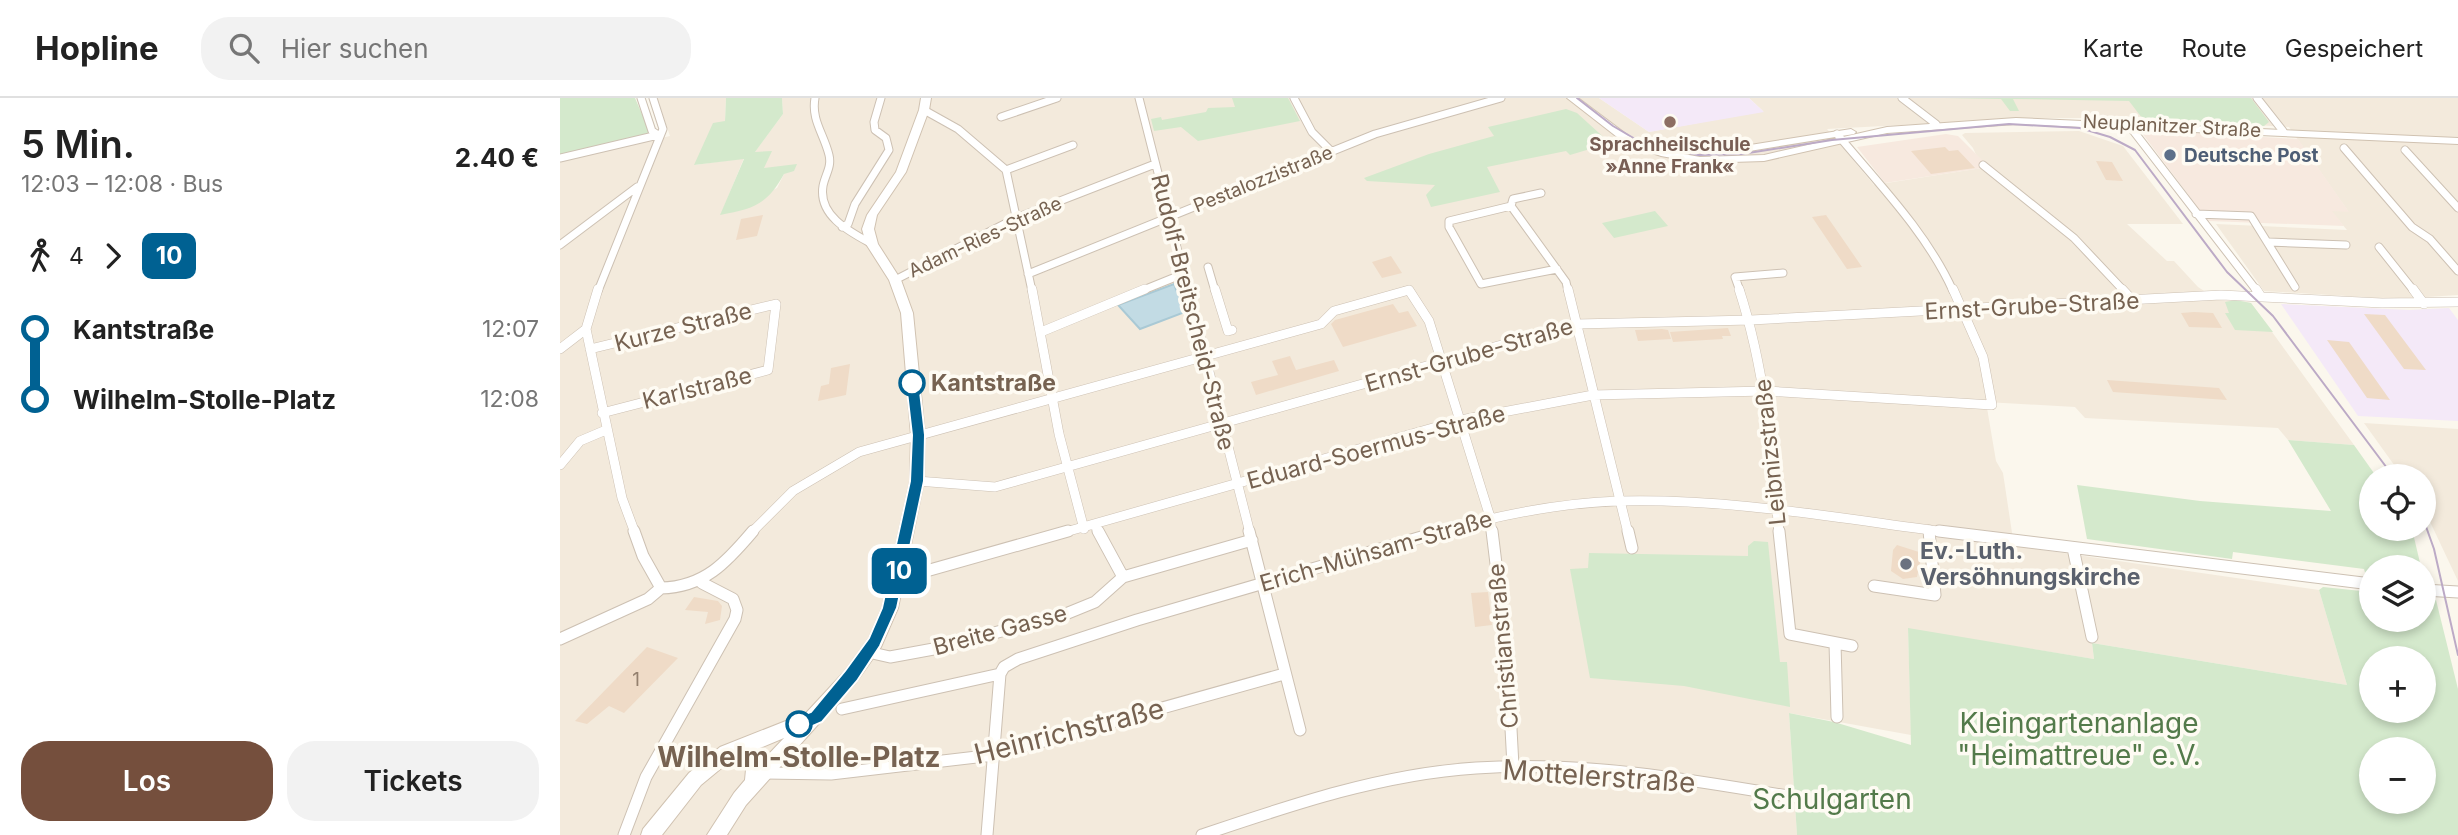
<!DOCTYPE html>
<html lang="de">
<head>
<meta charset="utf-8">
<style>
	:root { --surface:#fff; --page:#f2f2f2; --text:#222; --muted:#767676; --line:#e0e0e0; --accent:#754f3d }
	body { margin:0; font-family:Inter,sans-serif; background:var(--page); color:var(--text); height:100vh; display:flex; flex-direction:column; font-size:26px; white-space:nowrap }
	* { box-sizing:border-box; margin:0 }
	p { font-size:23px; color:var(--muted) }
	.icon { flex:none; width:38px; height:38px; fill:none; stroke:currentColor; stroke-width:2; stroke-linecap:round; stroke-linejoin:round }
	.map { position:relative; flex:1; overflow:hidden }
	.sheet { display:flex; flex-direction:column; background:var(--surface); width:560px }
	.sheet>* { flex:none }
	.badge { padding:0 14px; border-radius:10px; font-size:24px; line-height:46px }
	.buttons { position:absolute; left:1799px; top:366px; display:grid; gap:14px }
	.buttons a { display:grid; place-items:center; width:77px; height:77px; border-radius:50%; background:var(--surface); box-shadow:0 4px 10px #0003; font-size:35px }
	.map>.badge { position:absolute; translate:-50% -50%; box-shadow:0 0 0 4px #fff }
	.legs { display:flex; align-items:center; gap:10px; height:77px; padding:0 21px; font-size:23px }
	.legs p { margin-inline-start:auto }
	.overview { display:flex; align-items:center; justify-content:space-between; height:119px; padding:0 21px }
	h1 { font-size:38px; font-weight:600; line-height:52px }
	.cta { display:flex; gap:14px; margin-top:auto; padding:14px 21px }
	.cta a { flex:1; height:80px; border-radius:28px; background:var(--accent); color:#fff; font-size:28px; font-weight:600; line-height:80px; text-align:center }
	.cta a+a { background:var(--page); color:var(--text) }
	ul { padding:0 21px; list-style:none }
	li { display:flex; align-items:center; gap:24px; height:70px; font-size:26px }
	li i { display:grid; place-items:center; width:10px; height:100%; margin:0 9px; background:currentColor }
	li i::after { content:''; width:18px; height:18px; margin:-9px; border:5px solid; border-radius:50%; background:var(--surface) }
	li p { margin-inline-start:auto }
	li:first-child i { background:linear-gradient(#0000 50%,currentColor 0) }
	li:last-child i { background:linear-gradient(currentColor 50%,#0000 0) }
	header { display:flex; align-items:center; gap:42px; box-sizing:border-box; height:98px; padding:0 35px; background:var(--surface); border-bottom:2px solid var(--line) }
	header strong { font-size:33px }
	nav { display:flex; gap:38px; margin-inline-start:auto; font-size:24px }
	.search { width:490px; height:63px; background:var(--page); display:flex; align-items:center; gap:18px; box-sizing:border-box; padding:0 24px; border-radius:28px; color:var(--muted); font-size:26px }
	main { display:flex; flex:1; min-height:0 }
	.map>svg:first-child { display:block }
	.residential { fill:#f3eadc }
	.commercial { fill:#f7e9df }
	.education { fill:#f4e9f8 }
	.green { fill:#d4e9cc; fill-rule:evenodd }
	.water { fill:#c2dbe4; stroke:#a9c9d5; stroke-width:2 }
	.building { fill:#efdbc7 }
	.lines { fill:none; stroke-linecap:round; stroke-linejoin:round }
	.street-far2-casing { stroke:#cdc1b3; stroke-width:9 }
	.street-far1-casing { stroke:#cdc1b3; stroke-width:10 }
	.street-casing { stroke:#cdc1b3; stroke-width:13 }
	.secondary-casing { stroke:#d0c2b1; stroke-width:2 }
	.street-far2 { stroke:#fff; stroke-width:7 }
	.street-far1 { stroke:#fff; stroke-width:9 }
	.street { stroke:#fff; stroke-width:11 }
	.secondary { fill:#fff; fill-rule:evenodd }
	.tram { stroke:#bcaac6; stroke-width:2 }
	.line-1 { fill:#006192; stroke:#fff; stroke-width:2 }
	.education-dot { fill:#8d6e63; stroke:#fefbf3; stroke-width:2.5 }
	.service-dot { fill:#5c6f8a; stroke:#fefbf3; stroke-width:2.5 }
	.stop-1-dot { fill:#fff; stroke:#006192; stroke-width:3.5 }
	.worship-dot { fill:#6b7280; stroke:#fefbf3; stroke-width:2.5 }
	.labels { text-anchor:middle; dominant-baseline:central; stroke-width:7; stroke-linejoin:round; paint-order:stroke }
	.far-street-label { font-size:19px; fill:#766251; stroke:#fefbf3 }
	.far-education-label { font-size:19px; font-weight:bold; fill:#785e54; stroke:#fefbf3 }
	.far-service-label { font-size:19px; font-weight:bold; fill:#4e5e75; stroke:#fefbf3; text-anchor:start }
	.number-label { font-size:19px; fill:#94806e }
	.street-label { font-size:23px; fill:#766251; stroke:#fefbf3 }
	.stop-label { font-size:23px; font-weight:bold; fill:#766251; stroke:#fefbf3; text-anchor:start }
	.worship-label { font-size:23px; font-weight:bold; fill:#5b616d; stroke:#fefbf3; text-anchor:start }
	.near-park-label { font-size:28px; fill:#537a4a; stroke:#fefbf3 }
	.near-street-label { font-size:28px; fill:#766251; stroke:#fefbf3 }
	.near-stop-label { font-size:28px; font-weight:bold; fill:#766251; stroke:#fefbf3 }
</style>
</head>
<body>
<header>
<strong>Hopline</strong>
<div class="search"><svg class="icon" aria-label="search" viewBox="0 0 24 24"><circle cx="10" cy="10" r="6"/><path d="M15 15l6 6"/></svg>Hier suchen</div>
<nav><a>Karte</a><a>Route</a><a>Gespeichert</a></nav>
</header>
<main>
<section class="sheet">
<div class="overview"><div><h1>5 Min.</h1><p>12:03 – 12:08 · Bus</p></div><b>2.40 €</b></div>
<div class="legs"><svg class="icon" aria-label="walk" viewBox="0 0 24 24"><circle cx="13" cy="4" r="2"/><path d="M13 8l-2 6 4 7M11 14l-3 7M7 12l3-4h3l4 4"/></svg>4<svg class="icon" aria-label="forward" viewBox="0 0 24 24"><path d="M9 5l7 7-7 7"/></svg><b class="badge" style="background:#006192;color:#fff">10</b></div>
<ul>
<li><i style="color:#006192"></i><b>Kantstraße</b><p>12:07</p></li>
<li><i style="color:#006192"></i><b>Wilhelm-Stolle-Platz</b><p>12:08</p></li>
</ul>
<div class="cta"><a>Los</a><a>Tickets</a></div>
</section>
<div class="map">
<svg width="1898" height="737" viewBox="0 0 1898 737">
	<rect width="100%" height="100%" fill="#fbf7ed"/>
	<path class="residential" d="M97,0H166L165,23L135,67L184,60L161,116L217,90L224,76L204,70L194,55L223,16L222,0H1039L1089,34L1203,13L1189,0H1898V197L1835,201L1704,193L1656,126L1787,132L1771,113H1788L1729,29L1582,20H1473L1267,31L1314,87L1422,70L1413,50L1402,37L1405,35L1519,33L1563,48L1623,126H1567L1607,163H1614L1638,189L1658,202L1691,205L1794,347L1728,342L1718,330L1525,320L1515,309L1426,304L1436,363L1443,375L1454,448L1759,492L1787,587L1532,545L1534,561L1348,531L1351,637L1229,615L1237,737H0V63L110,38Z
		M1804,325L1898,331V483L1864,411V378H1842Z"/>
	<path class="commercial" d="M1585,32L1738,41L1789,114L1772,113L1784,128L1648,123L1582,35Z
		M1386,36L1398,38L1429,69L1325,85L1297,49Z"/>
	<path class="education" d="M1039,0H1189L1204,14L1089,34Z
		M1721,206L1849,212L1889,210L1898,222V323L1798,318Z"/>
	<path class="green" d="M0,0H75L91,37L0,58Z
		M166,0H222L223,16L195,54L212,53L204,70L237,66L234,73L224,76C207,107 193,111 160,117L184,61L134,67L153,25L165,23Z
		M672,0H728L740,23L638,43L621,29L594,33L591,21L601,19L602,22L646,14L648,10L675,9Z
		M1384,0H1691L1709,24L1704,28L1582,20L1569,3L1453,1L1459,13H1450L1441,1Z
		M1006,11L1017,15L1050,45L1010,57L1006,53L927,69L940,94L871,109L866,97L875,87L807,83L804,80L869,56L934,38L928,29Z
		M1095,113L1108,128L1054,140L1042,125Z
		M1676,202L1691,205L1713,234L1675,232L1665,215H1669L1665,204Z
		M1728,342L1794,347L1816,378H1811V430L1852,431L1861,469H1811V478H1806L1804,471L1673,454L1672,461L1527,441L1517,387L1640,403L1771,413Z
		M1194,443L1208,444L1220,564H1227L1230,609L1124,588L1030,580L1010,471L1028,470L1029,455L1188,458V448Z
		M1763,489L1811,494V522H1864V500L1876,502L1898,591V737H1237L1229,615L1274,624L1351,647L1348,530L1534,561L1532,545L1787,587L1759,492ZM1811,560H1864V612H1811ZM1811,651H1864V704H1811Z"/>
	<path class="water" d="M614,186L625,214L580,231L558,207Z"/>
	<path class="building" d="M1385,49L1389,53L1398,52L1415,70L1371,76L1351,53Z
		M1536,63L1552,64L1563,83L1546,82Z
		M203,117L197,138L176,142L181,121Z
		M1266,117L1282,140L1302,169L1287,171L1252,119Z
		M831,158L842,175L822,180L812,164Z
		M833,206L839,215L848,213L857,228L783,249L771,226L775,222Z
		M1634,214L1653,215L1662,230L1629,229L1621,215Z
		M1804,216L1825,217L1866,272L1844,271Z
		M1168,230L1171,238H1162L1163,241L1113,244L1110,234Z
		M1102,231L1108,232L1111,241L1078,243L1075,232Z
		M1767,242L1789,244L1830,302L1807,300Z
		M730,258L736,272L774,262L779,273L696,297L691,284L718,277L712,263Z
		M290,266L286,297L258,303L261,288L269,286L271,270Z
		M1547,282L1659,290L1667,302L1553,294Z
		M1337,447L1362,455L1357,479L1343,481L1331,473L1333,452Z
		M928,494L932,527L915,529L911,495Z
		M134,499L158,503L162,508L160,522L145,526L148,514L125,512Z
		M87,549L118,560L64,615L49,608L27,626L15,623Z"/>
	<g class="lines">
		<g class="street-far2-casing">
			<path id="street-far2" d="M81,0L92,33L98,37
				M255,0C251,22 264,36 269,57C272,69 265,77 263,88C258,118 290,134 312,146
				M579,0L628,193
				M734,0L752,34L771,53
				M1342,0L1376,26
				M1697,0L1723,33
				M364,12L398,31L446,72L472,193
				M441,19L497,0
				M1568,26L1697,193
				M1277,36C1318,85 1367,135 1393,193
				M1784,50L1852,129L1870,141L1898,173
				M1845,52L1898,110
				M0,60L98,37
				M1423,67L1514,140L1564,193
				M446,72L513,47
				M981,95L953,101L951,108L1006,184L1008,193
				M951,108L889,123V129L921,186L997,171
				M1636,116L1691,118L1735,189
				M282,129L288,126L295,106L329,52L326,40L315,32L314,24L321,0
				M1709,144L1786,147
				M0,147L77,89
				M1819,149L1854,193
				M648,169L655,193
				M468,176L815,36L941,0
				M335,182L456,120L595,66
				M38,193L103,31L93,0
				M581,193L623,176
				M845,193H850
				M1180,193L1175,179L1223,175"/>
		</g>
		<g class="street-far1-casing">
			<path id="street-far1" d="M38,191L26,231L62,400L75,435
				M472,191L499,336L524,431
				M628,191L690,435
				M655,191L668,233L672,232
				M1008,191L1068,435
				M1179,191C1205,271 1212,352 1219,435
				M1562,191L1574,204
				M1696,191L1700,197
				M1853,191L1864,206
				M481,234L585,191
				M0,251L26,231
				M30,251L216,206L208,272L42,315
				M0,367L20,343L46,332
				M357,383L435,389L1017,226L1191,222L1661,197L1822,205L1898,204
				M535,427L539,435
				M1369,432V435
				M191,435L233,393L299,354L761,226L774,213L849,192L869,223L930,419L932,435
				M502,435L901,322L1033,297L1206,293L1432,307L1423,259L1393,191
				M876,435C935,418 998,405 1059,403C1170,400 1283,421 1393,435"/>
		</g>
		<g class="street-casing">
			<path id="street" d="M74,433L83,458L101,490C144,489 166,465 193,433
				M538,433L563,479
				M689,433L740,632
				M932,433L947,556L953,668
				M1068,433L1072,450
				M1219,433L1230,536L1292,548
				M1379,433L1811,486
				M1513,450L1532,539
				M338,481L508,433
				M1314,488L1375,497L1369,433
				M1864,492L1898,494
				M0,541L88,501L101,490
				M1275,545L1277,619
				M308,554L330,559L379,550L508,515L535,504L563,479L692,442
				M282,611L440,576L444,569L458,561L577,522L882,433
				M205,675L271,676L434,657L724,576
				M64,737L86,679L175,521L177,512L173,501L142,485
				M427,737L440,576
				M642,737C731,707 822,676 916,670C1023,663 1128,681 1233,699"/>
		</g>
		<g class="secondary-casing">
			<path id="secondary" d="M361,0H371L369,12L346,74L317,117L314,131L318,146L341,182L353,215L365,337L364,383L338,510L321,549L297,583L186,707L167,737H147L174,695L185,682L187,661L174,664L170,663L141,687L102,737H81L83,731L129,675L160,649L246,615L285,573L309,540L322,510L350,383L351,337L341,215L329,182L306,146L302,131L307,117L336,74L359,12ZM224,640L204,661L205,656L200,650Z
				M1007,0H1018L1074,42L1107,53L1140,59L1204,57L1327,29L1456,20L1898,40V46L1456,26L1327,35L1204,63L1140,65L1101,58L1066,46Z
				M1291,31L1296,34L1294,36L1165,57L1160,54L1165,51Z"/>
		</g>
		<use href="#street-far2" class="street-far2"/>
		<use href="#street-far1" class="street-far1"/>
		<use href="#street" class="street"/>
		<use href="#secondary" class="secondary"/>
		<path class="tram" d="M1017,0L1053,28L1082,45L1138,57L1182,56L1272,42L1449,26L1520,30L1550,39L1575,52L1667,174L1713,218L1833,378
			M1864,423L1874,451L1898,557"/>
	</g>
	<path class="line-1" d="M352,280L359,285L365,337L364,383L337,510L320,548L297,583L262,624L239,634L230,626L233,621L251,614L285,573L309,540L322,510L350,383L352,337L346,285Z"/>
	<circle class="education-dot" cx="1110" cy="24" r="7"/>
	<circle class="service-dot" cx="1610" cy="57" r="7"/>
	<g class="stop-1-dot">
		<circle cx="352" cy="285" r="12"/>
		<circle cx="239" cy="626" r="12"/>
	</g>
	<circle class="worship-dot" cx="1346" cy="466" r="7"/>
	<g class="labels">
		<g class="far-street-label">
			<text transform="translate(1612 28) rotate(3)">Neuplanitzer Straße</text>
			<text transform="translate(703 81) rotate(-22)">Pestalozzistraße</text>
			<text transform="translate(425 139) rotate(-25)">Adam-Ries-Straße</text>
		</g>
		<g class="far-education-label">
			<text x="1110" y="46">Sprachheilschule<tspan x="1110" dy="22">»Anne Frank«</tspan></text>
		</g>
		<g class="far-service-label">
			<text x="1624" y="57">Deutsche Post</text>
		</g>
		<g class="number-label">
			<text x="76" y="581">1</text>
		</g>
		<g class="street-label">
			<text transform="translate(1472 208) rotate(-3)">Ernst-Grube-Straße</text>
			<text transform="translate(633 214) rotate(76)">Rudolf-Breitscheid-Straße</text>
			<text transform="translate(123 229) rotate(-14)">Kurze Straße</text>
			<text transform="translate(909 257) rotate(-16)">Ernst-Grube-Straße</text>
			<text transform="translate(137 290) rotate(-14)">Karlstraße</text>
			<text transform="translate(816 349) rotate(-15)">Eduard-Soermus-Straße</text>
			<text transform="translate(1210 354) rotate(-96)">Leibnizstraße</text>
			<text transform="translate(816 453) rotate(-16)">Erich-Mühsam-Straße</text>
			<text transform="translate(440 532) rotate(-15)">Breite Gasse</text>
			<text transform="translate(943 548) rotate(-95)">Christianstraße</text>
		</g>
		<g class="stop-label">
			<text x="371" y="285">Kantstraße</text>
		</g>
		<g class="worship-label">
			<text x="1360" y="453">Ev.-Luth.<tspan x="1360" dy="26">Versöhnungskirche</tspan></text>
		</g>
		<g class="near-park-label">
			<text x="1519" y="625">Kleingartenanlage<tspan x="1519" dy="32">"Heimattreue" e.V.</tspan></text>
			<text x="1272" y="701">Schulgarten</text>
		</g>
		<g class="near-street-label">
			<text transform="translate(509 633) rotate(-14)">Heinrichstraße</text>
			<text transform="translate(1039 678) rotate(4)">Mottelerstraße</text>
		</g>
		<g class="near-stop-label">
			<text x="239" y="659">Wilhelm-Stolle-Platz</text>
		</g>
	</g>
</svg>
<div class="buttons">
<a><svg class="icon" aria-label="locate" viewBox="0 0 24 24"><circle cx="12" cy="12" r="6"/><path d="M12 2v4M12 18v4M2 12h4M18 12h4"/></svg></a>
<a><svg class="icon" aria-label="layers" viewBox="0 0 24 24"><path d="M12 4l9 5-9 5-9-5zM3 14l9 5 9-5"/></svg></a>
<a>+</a>
<a>−</a>
</div>
<b class="badge" style="left:339px;top:473px;background:#006192;color:#fff">10</b>
</div>
</main>
</body>
</html>
